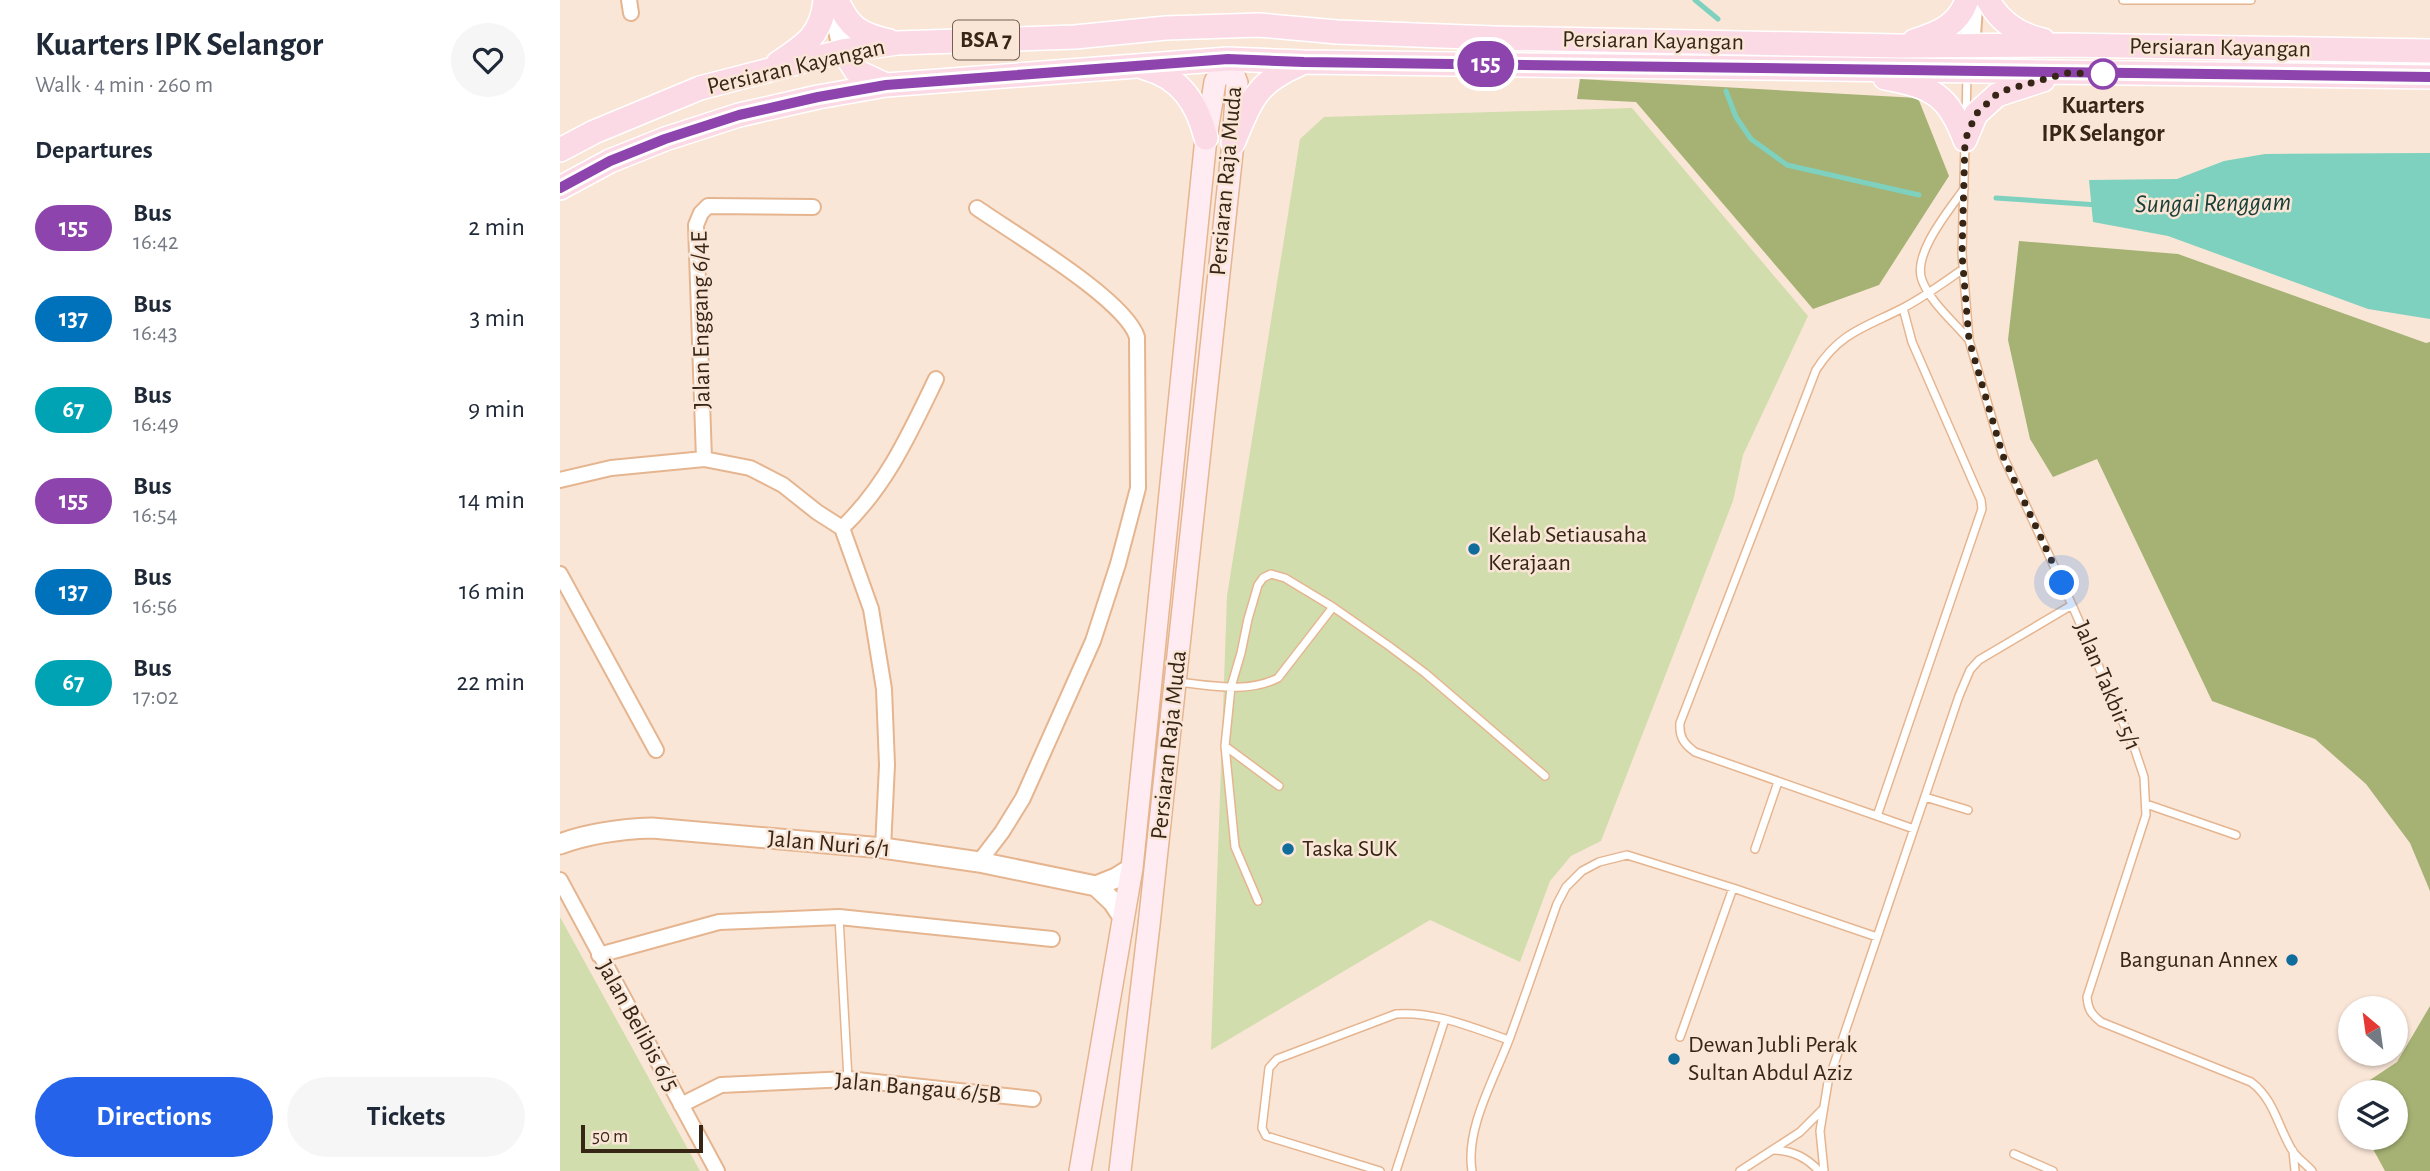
<!DOCTYPE html>
<html lang="en">
<head>
<meta charset="utf-8">
<style>
	:root { --surface:#fff; --page:#f6f6f7; --text:#1f2937; --muted:#747a83; --accent:#2563eb }
	body { margin:0; font-family:"Alegreya Sans",sans-serif; background:var(--page); color:var(--text); height:100vh; display:flex; flex-direction:column; font-size:26px; white-space:nowrap }
	* { box-sizing:border-box; margin:0 }
	p { font-size:23px; color:var(--muted) }
	.icon { flex:none; width:38px; height:38px; fill:none; stroke:currentColor; stroke-width:2; stroke-linecap:round; stroke-linejoin:round }
	.map { position:relative; flex:1; overflow:hidden }
	.panel { display:flex; flex-direction:column; background:var(--surface); width:560px }
	.panel>* { flex:none }
	.badge { padding:0 14px; border-radius:23px; font-size:24px; line-height:46px }
	.needle { width:46px; rotate:331deg }
	.controls { position:absolute; left:1778px; top:996px; display:grid; gap:14px }
	.controls a { display:grid; place-items:center; width:70px; height:70px; border-radius:50%; background:var(--surface); box-shadow:0 2px 5px #0004; font-size:35px }
	.scale { position:absolute; left:21px; bottom:18px; width:122px; box-sizing:border-box; padding-left:7px; border:4px solid #372516; border-top:0; font-size:19px; line-height:24px; white-space:nowrap; color:#372516; -webkit-text-stroke:5px #fae6d7; paint-order:stroke }
	.you { position:absolute; width:35px; height:35px; margin:-18px; border:5px solid #fff; border-radius:50%; background:#1a73e8; box-shadow:0 0 0 10px #1a73e833 }
	.map>.badge { position:absolute; translate:-50% -50%; box-shadow:0 0 0 4px #fff }
	h2 { padding:0 35px; font-size:26px; line-height:63px }
	.round { display:grid; place-items:center; flex:none; width:74px; height:74px; border-radius:37px; background:var(--page) }
	.head { display:flex; align-items:center; justify-content:space-between; height:119px; padding:0 35px }
	h1 { font-size:33px; font-weight:700; line-height:52px }
	.primary-button { display:flex; gap:14px; margin-top:auto; padding:14px 35px }
	.primary-button a { flex:1; height:80px; border-radius:42px; background:var(--accent); color:#fff; font-size:28px; font-weight:700; line-height:80px; text-align:center }
	.primary-button a+a { background:var(--page); color:var(--text) }
	ul { padding:0; list-style:none }
	li { display:flex; align-items:center; gap:21px; height:91px; padding:0 35px }
	li div { flex:1 }
	li b { display:block; font-size:26px }
	li em { font-style:normal }
	li .badge { min-width:77px; font-weight:700; text-align:center }
	main { display:flex; flex:1; min-height:0 }
	.map>svg:first-child { display:block }
	.green { fill:#d2ddad }
	.forest { fill:#a5b274 }
	.water { fill:#7ed1bf }
	.lines { fill:none; stroke-linecap:round; stroke-linejoin:round }
	.stream { stroke:#7ed1bf; stroke-width:5 }
	.service-casing { stroke:#e5b590; stroke-width:10 }
	.minor-casing { stroke:#e5b590; stroke-width:18 }
	.tertiary-casing { stroke:#e5b590; stroke-width:23 }
	.secondary-casing { stroke:#e5b590; stroke-width:24 }
	.primary-casing { stroke:#fff; stroke-width:26 }
	.service { stroke:#fff; stroke-width:7 }
	.minor { stroke:#fff; stroke-width:14 }
	.tertiary { stroke:#fff; stroke-width:19 }
	.secondary { stroke:#feecf2; stroke-width:21 }
	.primary { stroke:#fcdae5; stroke-width:23 }
	.line-casing { stroke:#fff; stroke-width:16 }
	.line { stroke:#8e44ad; stroke-width:10 }
	.walk { stroke:#372516; stroke-width:7; stroke-dasharray:0 12.6 }
	.stop-dot { fill:#fff; stroke:#8e44ad; stroke-width:3.5 }
	.poi-dot { fill:#106c9b; stroke:#fae6d7; stroke-width:2.5 }
	.labels { text-anchor:middle; dominant-baseline:central; stroke-width:5; stroke-linejoin:round; paint-order:stroke }
	.shield { fill:#fae6d7; stroke:#725f50; stroke-width:2 }
	.shield-label { font-size:23px; font-weight:bold; fill:#372516 }
	.street-label { font-size:24px; fill:#372516; stroke:#fae6d7 }
	.stop-label { font-size:24px; font-weight:bold; fill:#372516; stroke:#fae6d7 }
	.poi-label { font-size:24px; fill:#372516; stroke:#fae6d7; text-anchor:start }
	.water-label { font-size:26px; font-style:italic; fill:#1a4039; stroke:#fae6d7 }
</style>
</head>
<body>
<main>
<section class="panel">
<div class="head"><div><h1>Kuarters IPK Selangor</h1><p>Walk · 4 min · 260 m</p></div><a class="round"><svg class="icon" aria-label="heart" viewBox="0 0 24 24"><path d="M12 20l-8-8c-3-5 5-10 8-4 3-6 11-1 8 4z"/></svg></a></div>
<h2>Departures</h2>
<ul>
<li><span class="badge" style="background:#8e44ad;color:#fff">155</span><div><b>Bus</b><p>16:42</p></div><em>2 min</em></li>
<li><span class="badge" style="background:#0072bc;color:#fff">137</span><div><b>Bus</b><p>16:43</p></div><em>3 min</em></li>
<li><span class="badge" style="background:#00a3b4;color:#fff">67</span><div><b>Bus</b><p>16:49</p></div><em>9 min</em></li>
<li><span class="badge" style="background:#8e44ad;color:#fff">155</span><div><b>Bus</b><p>16:54</p></div><em>14 min</em></li>
<li><span class="badge" style="background:#0072bc;color:#fff">137</span><div><b>Bus</b><p>16:56</p></div><em>16 min</em></li>
<li><span class="badge" style="background:#00a3b4;color:#fff">67</span><div><b>Bus</b><p>17:02</p></div><em>22 min</em></li>
</ul>
<div class="primary-button"><a>Directions</a><a>Tickets</a></div>
</section>
<div class="map">
<svg width="1870" height="1171" viewBox="0 0 1870 1171">
	<rect width="100%" height="100%" fill="#fae6d7"/>
	<path class="green" d="M1072,108L1248,316L1183,455L1173,501L1041,841L1011,856L990,881L960,962L870,920L651,1050L667,596L740,139L764,117Z
		M0,917L140,1171H0Z"/>
	<path class="forest" d="M1020,79L1358,98L1389,176L1319,285L1253,309L1076,102L1017,99Z
		M1459,241L1618,254L1866,343L1870,342V891L1850,843L1806,784L1755,739L1652,701L1537,459L1493,477L1470,439L1448,340Z
		M1870,1006V1171H1825L1807,1138H1836V1092H1792L1837,1062Z"/>
	<path class="water" d="M1870,153V319L1808,309L1608,236L1533,222L1529,180L1617,179L1664,161L1705,154Z"/>
	<g class="lines">
		<path class="stream" d="M1135,0L1158,19
			M1166,91L1176,117L1191,139L1227,165L1359,195
			M1436,198L1538,205"/>
		<g class="service-casing">
			<path id="service" d="M1563,0H1691
				M1406,118L1407,74
				M1405,144L1402,253L1409,340L1443,456L1512,605L1575,750L1584,777L1586,815L1527,997C1528,1009 1531,1014 1541,1022L1691,1082C1714,1099 1718,1127 1732,1150C1737,1158 1746,1164 1752,1171
				M1404,189C1390,209 1352,254 1362,280C1370,302 1394,322 1409,340
				M616,682C649,685 687,694 718,678L773,607
				M665,746L719,786
				M1365,797L1408,810
				M1586,804L1676,835
				M1317,816L1422,509L1421,500L1352,342L1343,308
				M1354,829L1135,752C1124,744 1119,737 1120,723L1256,370C1280,332 1306,327 1343,308C1364,297 1383,283 1403,269
				M1195,849L1218,782
				M698,901L675,847L665,746L671,687L681,653L688,619L698,585L703,578L711,574L725,578L773,607L829,646L865,673L985,776
				M279,917L288,1079
				M1120,1037L1173,888
				M1215,1150C1233,1151 1246,1157 1259,1171
				M1733,1151L1735,1171
				M1454,1154L1493,1171
				M820,1171L706,1136L702,1128L709,1068L717,1059L836,1014C875,1011 913,1028 949,1040
				M836,1171L885,1019
				M912,1171C905,1128 935,1078 950,1037C966,993 981,949 997,904L1006,887L1022,871L1039,862L1067,855L1173,888L1317,937
				M1180,1171L1240,1132L1263,1109
				M1264,1171L1260,1131L1268,1082L1399,696L1410,670L1419,660L1512,605"/>
		</g>
		<g class="minor-casing">
			<path id="minor" d="M69,0L71,13
				M417,208C454,234 565,299 577,337L578,488L558,564L533,641L463,798L442,832L419,862
				M144,459L136,225L141,213L148,206L253,207
				M0,480L51,468L144,459L190,468L223,485L257,512L282,528L311,609L324,689L327,765L323,848
				M282,528C326,486 350,433 376,379
				M0,574L96,750
				M0,880L157,1171
				M39,955L159,922L279,917L492,939
				M121,1105L161,1085L288,1079L473,1099"/>
		</g>
		<g class="tertiary-casing">
			<path id="tertiary" d="M272,1L283,51
				M1408,70L1413,0
				M0,844C30,833 60,829 92,828L323,848L419,862L536,886L556,878L572,868
				M536,886L553,902L563,917"/>
		</g>
		<g class="secondary-casing">
			<path id="secondary" d="M520,1171L572,868L646,138L655,82L668,59L677,83L673,143L589,925L560,1171"/>
		</g>
		<g class="primary-casing">
			<path id="primary" d="M277,0C289,28 300,34 329,41
				M1428,0C1439,21 1459,35 1483,40
				M1354,41C1378,33 1398,26 1407,0
				M283,51L296,71L326,85
				M218,63C245,45 262,35 265,0
				M585,68C621,78 637,103 646,138
				M1325,78C1372,87 1388,94 1405,140
				M1405,140L1416,114L1437,95L1483,80
				M673,143C691,102 694,84 738,65
				M0,150L34,132L140,88L283,51L337,43L515,37L606,28L699,25L777,32L934,38L1338,46L1506,45L1870,51
				M0,188L50,161L105,139L179,115L258,97L326,85L668,59L744,62L1870,77"/>
		</g>
		<use href="#service" class="service"/>
		<use href="#minor" class="minor"/>
		<use href="#tertiary" class="tertiary"/>
		<use href="#secondary" class="secondary"/>
		<use href="#primary" class="primary"/>
	</g>
	<g class="lines">
		<g class="line-casing">
			<path id="line" d="M0,188L50,161L105,139L179,115L258,97L326,85L668,59L744,62L1870,77"/>
		</g>
		<use href="#line" class="line"/>
		<path class="walk" d="M1502,583L1443,456L1409,340L1402,254L1405,140L1416,114L1437,94L1449,89L1507,73L1543,74"/>
	</g>
	<circle class="stop-dot" cx="1543" cy="74" r="14"/>
	<g class="poi-dot">
		<circle cx="914" cy="549" r="7"/>
		<circle cx="728" cy="849" r="7"/>
		<circle cx="1732" cy="960" r="7"/>
		<circle cx="1114" cy="1059" r="7"/>
	</g>
	<g class="labels">
		<rect class="shield" x="393" y="20.5" width="66" height="39" rx="5"/>
		<g class="shield-label">
			<text x="426" y="40">BSA 7</text>
		</g>
		<g class="street-label">
			<text transform="translate(1093 41) rotate(1)">Persiaran Kayangan</text>
			<text transform="translate(1660 48) rotate(1)">Persiaran Kayangan</text>
			<text transform="translate(236 67) rotate(-13)">Persiaran Kayangan</text>
			<text transform="translate(666 181) rotate(-85)">Persiaran Raja Muda</text>
			<text transform="translate(141 320) rotate(-91)">Jalan Enggang 6/4E</text>
			<text transform="translate(1547 686) rotate(67)">Jalan Takbir 5/1</text>
			<text transform="translate(609 745) rotate(-84)">Persiaran Raja Muda</text>
			<text transform="translate(269 844) rotate(5)">Jalan Nuri 6/1</text>
			<text transform="translate(78 1026) rotate(61)">Jalan Belibis 6/5</text>
			<text transform="translate(358 1088) rotate(5)">Jalan Bangau 6/5B</text>
		</g>
		<g class="stop-label">
			<text x="1543" y="106">Kuarters<tspan x="1543" dy="28">IPK Selangor</tspan></text>
		</g>
		<g class="poi-label">
			<text x="928" y="535">Kelab Setiausaha<tspan x="928" dy="28">Kerajaan</tspan></text>
			<text x="742" y="849">Taska SUK</text>
			<text x="1718" y="960" text-anchor="end">Bangunan Annex</text>
			<text x="1128" y="1045">Dewan Jubli Perak<tspan x="1128" dy="28">Sultan Abdul Aziz</tspan></text>
		</g>
		<g class="water-label">
			<text transform="translate(1653 203) rotate(-1)">Sungai Renggam</text>
		</g>
	</g>
</svg>
<div class="controls">
<a><svg class="needle" viewBox="-14 -14 28 28"><path d="M0-13l5 13h-10z" fill="#e53935"/><path d="M0 13l5-13h-10z" fill="#747a83"/></svg></a>
<a><svg class="icon" aria-label="layers" viewBox="0 0 24 24"><path d="M12 4l9 5-9 5-9-5zM3 14l9 5 9-5"/></svg></a>
</div>
<div class="scale">50 m</div>
<div class="you" style="left:1502px;top:583px"></div>
<b class="badge" style="left:926px;top:64px;background:#8e44ad;color:#fff">155</b>
</div>
</main>
</body>
</html>
